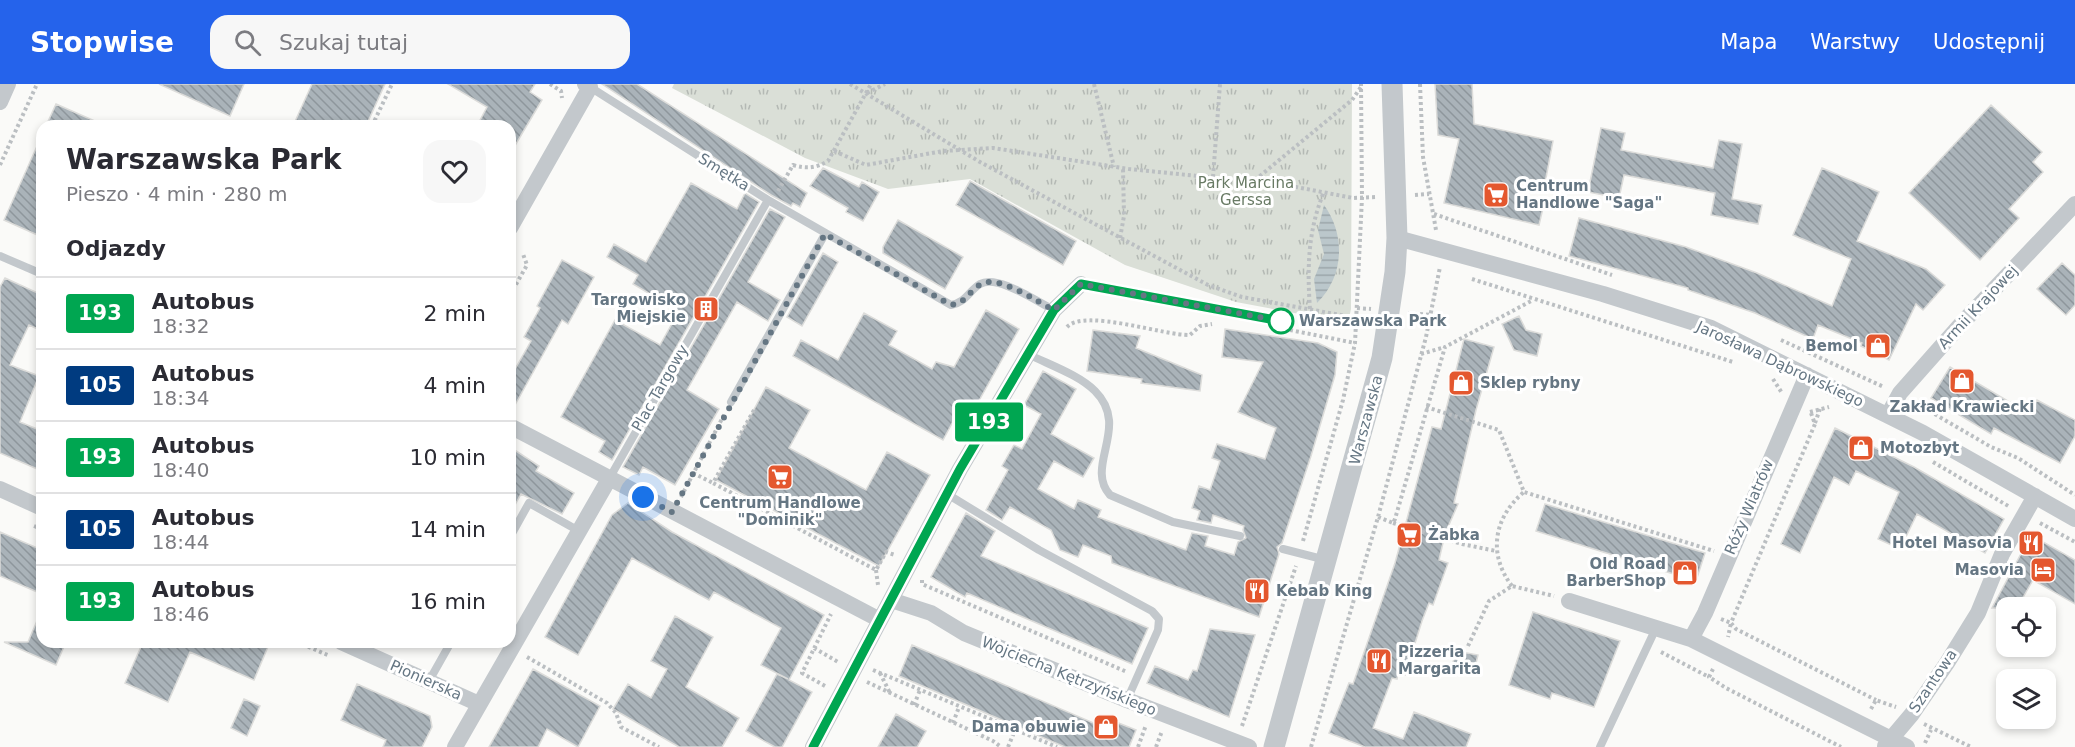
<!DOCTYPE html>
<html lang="pl">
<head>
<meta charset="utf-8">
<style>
	:root { --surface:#fff; --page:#f7f7f7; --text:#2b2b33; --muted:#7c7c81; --line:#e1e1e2; --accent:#2563eb }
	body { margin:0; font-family:"DejaVu Sans",sans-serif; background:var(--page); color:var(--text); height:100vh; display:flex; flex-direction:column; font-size:22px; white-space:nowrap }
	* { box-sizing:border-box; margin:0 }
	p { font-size:20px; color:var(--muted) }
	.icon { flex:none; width:33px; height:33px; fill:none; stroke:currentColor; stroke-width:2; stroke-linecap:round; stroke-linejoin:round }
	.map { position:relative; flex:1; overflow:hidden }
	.panel { position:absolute; left:36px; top:36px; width:480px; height:528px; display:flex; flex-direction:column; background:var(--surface); border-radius:18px; box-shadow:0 3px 9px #0003 }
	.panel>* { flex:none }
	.badge { padding:0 12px; border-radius:4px; font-size:21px; line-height:39px }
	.tools { position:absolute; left:1996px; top:513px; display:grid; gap:12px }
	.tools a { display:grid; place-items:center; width:60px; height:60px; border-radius:12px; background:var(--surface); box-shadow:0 3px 9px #0003; font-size:30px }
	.you { position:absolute; width:30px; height:30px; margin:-15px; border:4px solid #fff; border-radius:50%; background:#1a73e8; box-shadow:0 0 0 9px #1a73e833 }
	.map>.badge { position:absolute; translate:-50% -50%; box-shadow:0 0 0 3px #fff }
	h2 { padding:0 30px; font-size:22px; line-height:54px }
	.round { display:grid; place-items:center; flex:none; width:63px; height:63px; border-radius:18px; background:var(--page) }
	.overview { display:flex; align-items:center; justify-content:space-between; height:102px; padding:0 30px }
	h1 { font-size:28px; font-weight:600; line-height:45px }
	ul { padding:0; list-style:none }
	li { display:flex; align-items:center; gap:18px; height:72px; padding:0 30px; border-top:2px solid var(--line) }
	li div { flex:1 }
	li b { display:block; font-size:22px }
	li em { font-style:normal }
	li .badge { min-width:66px; font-weight:700; text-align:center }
	header { display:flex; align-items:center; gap:36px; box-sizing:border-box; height:84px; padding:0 30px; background:var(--accent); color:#fff }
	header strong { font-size:28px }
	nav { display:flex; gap:33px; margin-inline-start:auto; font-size:21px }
	.search { width:420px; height:54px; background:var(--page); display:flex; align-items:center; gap:15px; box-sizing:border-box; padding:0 21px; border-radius:18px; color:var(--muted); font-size:22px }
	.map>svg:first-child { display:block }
	.park { fill:url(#park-tufts) }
	.water { fill:url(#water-rules) }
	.building { fill:url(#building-back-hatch); stroke:#dcdcda; stroke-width:1.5 }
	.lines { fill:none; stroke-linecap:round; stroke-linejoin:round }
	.path { stroke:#bbbfc2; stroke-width:4; stroke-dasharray:3 3; stroke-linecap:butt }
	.service { stroke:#c3c8cc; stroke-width:8 }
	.minor { stroke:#c3c8cc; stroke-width:16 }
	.tertiary { stroke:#c3c8cc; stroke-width:21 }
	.line-casing { stroke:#fff; stroke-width:14 }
	.line { stroke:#00a651; stroke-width:9 }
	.walk { stroke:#657683; stroke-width:6; stroke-dasharray:0 10.8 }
	.stop-dot { fill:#fff; stroke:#00a651; stroke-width:3 }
	.labels { text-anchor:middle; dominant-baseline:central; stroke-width:6; stroke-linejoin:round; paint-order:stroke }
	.street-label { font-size:15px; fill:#657683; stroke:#fff }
	.park-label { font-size:15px; fill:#687a64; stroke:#fff }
	.poi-label { font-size:15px; font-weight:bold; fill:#657683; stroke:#fff; text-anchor:start }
	.stop-label { font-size:15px; font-weight:bold; fill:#657683; stroke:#fff; text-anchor:start }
</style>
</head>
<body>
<header>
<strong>Stopwise</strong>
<div class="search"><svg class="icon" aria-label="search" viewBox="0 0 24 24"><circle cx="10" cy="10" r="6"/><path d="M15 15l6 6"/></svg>Szukaj tutaj</div>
<nav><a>Mapa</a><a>Warstwy</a><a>Udostępnij</a></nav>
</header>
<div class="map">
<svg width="2075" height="663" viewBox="0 0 2075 663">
	<defs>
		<pattern id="park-tufts" width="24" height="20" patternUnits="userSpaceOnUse" patternTransform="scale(1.5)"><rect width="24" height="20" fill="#dadfd7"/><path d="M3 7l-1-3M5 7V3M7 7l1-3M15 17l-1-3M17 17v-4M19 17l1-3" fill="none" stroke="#b4b9b4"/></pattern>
		<pattern id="water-rules" width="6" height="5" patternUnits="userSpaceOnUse" patternTransform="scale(1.5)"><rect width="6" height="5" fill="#bbc7cb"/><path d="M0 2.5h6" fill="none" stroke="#9ca6aa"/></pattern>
		<pattern id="building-back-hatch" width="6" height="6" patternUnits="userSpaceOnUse" patternTransform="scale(1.5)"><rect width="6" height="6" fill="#aab3b9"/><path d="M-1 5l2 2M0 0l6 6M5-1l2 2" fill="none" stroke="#8e969c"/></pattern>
	</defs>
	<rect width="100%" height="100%" fill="#fafaf8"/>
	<path class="park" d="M674,0H1352L1351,225L1348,239L1236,218L1125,181L970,95L888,105L805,74L672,4Z"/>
	<path class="water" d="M1324,121C1346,151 1344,193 1317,219L1314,195L1324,170L1318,146Z"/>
	<path class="building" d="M159,0H244L230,32Z
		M312,0H385L366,42H293Z
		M448,0H535L530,8L542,16L510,70V42H477L487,23Z
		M602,0H637L807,109L800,123L793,119L791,122L771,111Z
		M1435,0H1472L1474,40L1553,57L1545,99L1523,94L1518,118L1543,124L1539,141L1444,119L1459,55L1438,51Z
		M56,20L106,42H46Z
		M1991,21L2042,68L2033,78L2043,88L2009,125L2019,134L1980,176L1909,109Z
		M1601,44L1625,49L1621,66L1713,84L1719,56L1742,60L1732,115L1762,121L1758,140L1711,131L1715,109L1624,91L1619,114L1588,108Z
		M42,51V153L4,136Z
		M823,84L859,103L862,98L879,108L863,137L846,128L848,124L810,102Z
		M1822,84L1879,108L1857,157L1926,185L1945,201L1923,226L1916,220L1889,276L1861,262L1862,259L1818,241L1813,255L1755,229L1688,206V204L1569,172L1579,134L1686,163L1757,189L1832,222L1851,175L1793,151Z
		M970,97L1076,157L1063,181L956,121Z
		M691,99L737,125L745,109L759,118L612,376L599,368L605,357L561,333L615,236L660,261L679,227L633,200L638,191L607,173L614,160L646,178Z
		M770,125L785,133L748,198L780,216L768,237L737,218L687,306L719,325L675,401L643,383L639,391L623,383Z
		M898,136L963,173L945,205L883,169V163Z
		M823,169L838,178L802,242L787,233Z
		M562,176L594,193L568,240L562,236L510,330V294L531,257L524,253L540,224L537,222Z
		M2062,179L2075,191V221L2066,231L2037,205Z
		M5,194L42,211V247L29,241L10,281L39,292L20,338L42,347V387L0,369V203Z
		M986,226L1019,245L976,322L956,332L943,356L793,272L801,256L838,276L864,229L897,247L889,261L932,285L936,278L954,283Z
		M1519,232L1526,246L1542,250L1537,272L1514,266L1502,240Z
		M1225,245L1318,259L1337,268L1335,291L1311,372L1282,459L1277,463L1279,470L1259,533L1112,479L1111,472L1083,461L1078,473L1060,466L1051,446L1010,423L1002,436L986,426L1008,386L1002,382L1014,361L1022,365L1041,330L1024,321L1043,287L1076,305L1051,350L1094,374L1083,393L1054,377L1038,405L1074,425L1078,416L1101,426L1098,433L1186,466L1192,449L1208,452L1205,462L1234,471L1238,458L1246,454L1243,446L1244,442L1213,431L1211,439L1197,436L1200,427L1192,424L1199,402L1210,406L1220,377L1212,374L1217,360L1265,375L1276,344L1238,328L1263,278L1222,273Z
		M1093,246L1140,252L1136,264L1202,291L1200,307L1141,299L1142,295L1087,287Z
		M1464,255L1494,263L1476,326L1454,419L1458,420L1445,450L1439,476L1448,479L1433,521L1429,519L1422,537L1405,591L1398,589L1397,595L1392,594L1373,644L1403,655L1414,628L1471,650L1466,663H1365L1329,649L1349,599L1353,600L1395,479L1432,343L1441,345Z
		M1950,283L2023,326L2026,320L2033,323L2037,316L2075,336V352L2060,379L1994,344L1991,350L1931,314Z
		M766,303L810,326L789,364L866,406L887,368L930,391L879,482L716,396Z
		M1835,344L1914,383L2004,435L1985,469L1917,430L1900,465L1878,455L1899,408L1856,387L1849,401L1834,393L1800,469L1781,460Z
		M510,363L539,382L536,387L574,409L562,430L521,410L510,430Z
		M628,419L672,448L824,531L789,596L812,608L782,663H775L746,647L777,590L788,595L761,581L781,544L714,508L709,516L632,474L578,571L545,553L612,431Z
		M1545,420L1705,469L1696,497L1536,447Z
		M966,429L995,447L981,472L1148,544L1132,580L967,509L965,513L931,493Z
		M0,448L42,466V510L0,492Z
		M2031,451L2075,476V520L2033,496L2017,524H1992Z
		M42,525V558H66L56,581L4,558H28Z
		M1533,528L1620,557L1594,623L1552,609L1550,615L1509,601Z
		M675,532L713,553L686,603L739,634L722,663H679L613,625L628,600L651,614L667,585L651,577Z
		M1210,545L1255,551L1229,633L1147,599L1155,582L1188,596L1193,586L1197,587Z
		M143,558H270L254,596L190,568L168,618L125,599Z
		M912,561L1098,641L1101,632L1136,646L1129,663H1065L899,592Z
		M1456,567L1478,571L1473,591L1451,586Z
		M533,585L600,622L578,663L547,645L538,663H489Z
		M357,600L430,632L432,643L422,663H383L386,656L341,636Z
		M244,615L260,622L247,652L231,644Z
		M896,630L926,647L917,663H878Z"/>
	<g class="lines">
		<path class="path" d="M550,0L561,7L562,14
			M850,0L980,78L1208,201L1242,213L1357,234
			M1094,0L1114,83
			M1420,0L1423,73L1436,146
			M867,9L885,0
			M372,42L392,0
			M834,67L866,81L943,67L993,64L1129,85L1286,101L1353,114L1377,113
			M0,81L37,0
			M1213,93L1220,0
			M1255,96L1352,16L1361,3
			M778,107L793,81C807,85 816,84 828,77L871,0
			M1415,111L1429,110
			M1434,130L1612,191
			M1120,154L1124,132L1123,84
			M1472,195L1733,278
			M510,211L527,181L523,170
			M1357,224L1371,225
			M1310,225C1307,183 1308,146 1324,108
			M1408,229L1431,231
			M1067,243C1085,224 1165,252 1190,251L1200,242L1212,240
			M1290,246L1355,259
			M1781,256L1884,303
			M1421,270L1445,263
			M1773,295L1782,309
			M1914,318L1991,363L2018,374L2075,411
			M1426,323L1499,346L1524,408L1714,467
			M754,326L713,399L876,486L886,468L895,471
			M1810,328L1829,323
			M1811,329L1815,340L1731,539L1736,545L1876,616
			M1815,339L1820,325
			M1933,378L2010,423
			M693,389L713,399
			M681,413L725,329
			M1378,433L1393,439L1395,435L1445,263L1533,216
			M1393,439L1462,460L1496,467
			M2040,439L2075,458
			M34,442L42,445
			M1303,457L1343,316L1355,259L1362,114L1361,0
			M876,486L878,501
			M922,496V500L929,503L1127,588
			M1512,502C1488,471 1493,434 1524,408
			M1721,535L1731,539L1728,553
			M297,558L330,572
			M1468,562L1489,517L1512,502L1554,512
			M814,564L838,578
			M1661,568L1709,593
			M527,573L607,619L616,629L621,643L659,663
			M1713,585L1709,593L1726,604L1841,663
			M873,586L1057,663
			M880,589L890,609
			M867,598L993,657L1001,663
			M825,602L802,589L831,530
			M914,621L920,606
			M1871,625L1876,616L1896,623
			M953,639L959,623
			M1924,640L1971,663
			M1242,642L1296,482
			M1925,659L1931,646
			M1008,663L1015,646
			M1138,663L1146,641
			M1156,663L1162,647
			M1311,663L1378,433L1426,253L1440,183"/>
		<path class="service" d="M590,3L768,116L951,221C966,218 968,208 980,200C998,190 1037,218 1054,226
			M0,172L42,190
			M1081,200L1281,237
			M1030,271C1050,281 1079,291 1095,307C1131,343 1084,382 1110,411L1173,438L1240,452
			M731,318L825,150
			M609,395L768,116
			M947,410L1039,466L1152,527L1159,535L1158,546L1127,616
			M510,453L529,419L579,447
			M1283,465L1326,476
			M429,597L451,558
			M1600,663L1656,544"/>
		<path class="minor" d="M0,18L8,0
			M510,144L590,3L585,0
			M1397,154L1603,210L1711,244L1923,349L2075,435
			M1888,331L1900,309L1962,239L2075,120
			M510,342L880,536
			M0,405L42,424
			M891,516L931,529L964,549L1127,616L1249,663
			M1569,517L1691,555L1907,663
			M1691,555L1705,529L1807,291
			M341,558L479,620
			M1885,662L1912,630L1947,579L1978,529L2002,470L2035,412
			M455,663L609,395
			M813,663L960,385L1054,226L1081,200"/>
		<path class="tertiary" d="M1274,663L1382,274L1395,188L1397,154L1392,0"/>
	</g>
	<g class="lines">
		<g class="line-casing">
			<path id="line" d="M813,663L960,385L1054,226L1081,200L1281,237"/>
		</g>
		<use href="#line" class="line"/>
		<path class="walk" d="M643,413L672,428L825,150L951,221C966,219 968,208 981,200C998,190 1037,218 1054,226L1081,200L1281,237"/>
	</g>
	<defs>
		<g id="supermarket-square" transform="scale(1.35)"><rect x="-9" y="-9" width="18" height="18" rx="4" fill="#e4572e" stroke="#fff"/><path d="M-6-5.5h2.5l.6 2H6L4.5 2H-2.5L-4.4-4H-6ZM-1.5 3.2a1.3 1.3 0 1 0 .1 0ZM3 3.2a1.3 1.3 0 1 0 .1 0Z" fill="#fff"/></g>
		<g id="building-square" transform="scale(1.35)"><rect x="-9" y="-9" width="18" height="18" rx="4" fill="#e4572e" stroke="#fff"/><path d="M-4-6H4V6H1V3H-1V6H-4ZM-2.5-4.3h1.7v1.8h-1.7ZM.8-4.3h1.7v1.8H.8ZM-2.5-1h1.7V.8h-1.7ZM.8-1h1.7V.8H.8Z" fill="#fff"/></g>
		<g id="shop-square" transform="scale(1.35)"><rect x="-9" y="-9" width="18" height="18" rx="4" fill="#e4572e" stroke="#fff"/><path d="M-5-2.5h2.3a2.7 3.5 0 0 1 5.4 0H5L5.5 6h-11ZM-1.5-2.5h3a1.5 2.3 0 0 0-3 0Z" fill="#fff"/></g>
		<g id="restaurant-square" transform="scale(1.35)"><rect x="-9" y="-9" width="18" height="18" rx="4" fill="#e4572e" stroke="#fff"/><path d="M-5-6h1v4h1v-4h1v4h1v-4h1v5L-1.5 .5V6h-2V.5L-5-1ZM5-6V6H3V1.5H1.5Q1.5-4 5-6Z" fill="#fff"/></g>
		<g id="hotel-square" transform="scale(1.35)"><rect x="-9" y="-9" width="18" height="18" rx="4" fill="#e4572e" stroke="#fff"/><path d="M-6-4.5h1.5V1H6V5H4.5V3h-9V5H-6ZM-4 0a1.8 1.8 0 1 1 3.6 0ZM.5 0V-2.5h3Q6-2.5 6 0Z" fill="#fff"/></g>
	</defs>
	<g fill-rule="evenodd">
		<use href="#supermarket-square" x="1496" y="111"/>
		<use href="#building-square" x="706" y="225"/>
		<use href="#shop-square" x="1878" y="262"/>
		<use href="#shop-square" x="1962" y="297"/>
		<use href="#shop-square" x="1461" y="299"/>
		<use href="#shop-square" x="1861" y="364"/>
		<use href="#supermarket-square" x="780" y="393"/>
		<use href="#supermarket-square" x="1409" y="451"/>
		<use href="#restaurant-square" x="2031" y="459"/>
		<use href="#hotel-square" x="2043" y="486"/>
		<use href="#shop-square" x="1685" y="489"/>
		<use href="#restaurant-square" x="1257" y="507"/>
		<use href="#restaurant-square" x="1379" y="577"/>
		<use href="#shop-square" x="1106" y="643"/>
	</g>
	<circle class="stop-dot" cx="1281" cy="237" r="12"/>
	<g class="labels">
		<g class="street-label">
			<text transform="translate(724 88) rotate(32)">Smętka</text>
			<text transform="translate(1978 223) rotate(-47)">Armii Krajowej</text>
			<text transform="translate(1780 280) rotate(25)">Jarosława Dąbrowskiego</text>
			<text transform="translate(660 304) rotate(-60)">Plac Targowy</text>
			<text transform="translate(1366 336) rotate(-75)">Warszawska</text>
			<text transform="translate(1749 423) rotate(-67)">Róży Wiatrów</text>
			<text transform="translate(1069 592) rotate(22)">Wojciecha Kętrzyńskiego</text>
			<text transform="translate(426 596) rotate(24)">Pionierska</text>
			<text transform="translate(1933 597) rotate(-56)">Szantowa</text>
		</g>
		<g class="park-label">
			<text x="1246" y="99">Park Marcina<tspan x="1246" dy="17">Gerssa</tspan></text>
		</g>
		<g class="poi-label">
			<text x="1516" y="102">Centrum<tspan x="1516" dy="17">Handlowe "Saga"</tspan></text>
			<text x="686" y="216" text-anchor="end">Targowisko<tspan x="686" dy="17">Miejskie</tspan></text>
			<text x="1858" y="262" text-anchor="end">Bemol</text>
			<text x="1480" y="299">Sklep rybny</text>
			<text x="1962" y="323" text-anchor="middle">Zakład Krawiecki</text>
			<text x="1880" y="364">Motozbyt</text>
			<text x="780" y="419" text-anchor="middle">Centrum Handlowe<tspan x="780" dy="17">"Dominik"</tspan></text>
			<text x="1428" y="451">Żabka</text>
			<text x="2012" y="459" text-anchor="end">Hotel Masovia</text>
			<text x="1666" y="480" text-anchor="end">Old Road<tspan x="1666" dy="17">BarberShop</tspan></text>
			<text x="2024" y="486" text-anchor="end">Masovia</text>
			<text x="1276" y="507">Kebab King</text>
			<text x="1398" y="568">Pizzeria<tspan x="1398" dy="17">Margarita</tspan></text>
			<text x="1086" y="643" text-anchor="end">Dama obuwie</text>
		</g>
		<g class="stop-label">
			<text x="1299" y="237">Warszawska Park</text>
		</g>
	</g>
</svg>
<div class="tools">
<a><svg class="icon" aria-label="locate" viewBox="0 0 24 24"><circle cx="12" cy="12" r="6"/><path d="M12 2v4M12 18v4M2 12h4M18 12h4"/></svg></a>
<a><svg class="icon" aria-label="layers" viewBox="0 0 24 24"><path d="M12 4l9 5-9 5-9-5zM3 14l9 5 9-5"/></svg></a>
</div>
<div class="you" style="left:643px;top:413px"></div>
<b class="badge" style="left:989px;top:338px;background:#00a651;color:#fff">193</b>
<section class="panel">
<div class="overview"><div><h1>Warszawska Park</h1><p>Pieszo · 4 min · 280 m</p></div><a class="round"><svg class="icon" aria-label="heart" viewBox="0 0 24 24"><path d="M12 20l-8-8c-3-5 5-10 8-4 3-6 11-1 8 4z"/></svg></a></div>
<h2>Odjazdy</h2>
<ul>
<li><span class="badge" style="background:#00a651;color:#fff">193</span><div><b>Autobus</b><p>18:32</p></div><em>2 min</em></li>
<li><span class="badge" style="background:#003b80;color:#fff">105</span><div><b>Autobus</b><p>18:34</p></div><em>4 min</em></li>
<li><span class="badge" style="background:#00a651;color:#fff">193</span><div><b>Autobus</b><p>18:40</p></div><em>10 min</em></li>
<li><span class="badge" style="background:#003b80;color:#fff">105</span><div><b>Autobus</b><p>18:44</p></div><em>14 min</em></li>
<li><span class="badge" style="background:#00a651;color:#fff">193</span><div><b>Autobus</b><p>18:46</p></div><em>16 min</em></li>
</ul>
</section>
</div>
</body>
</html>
